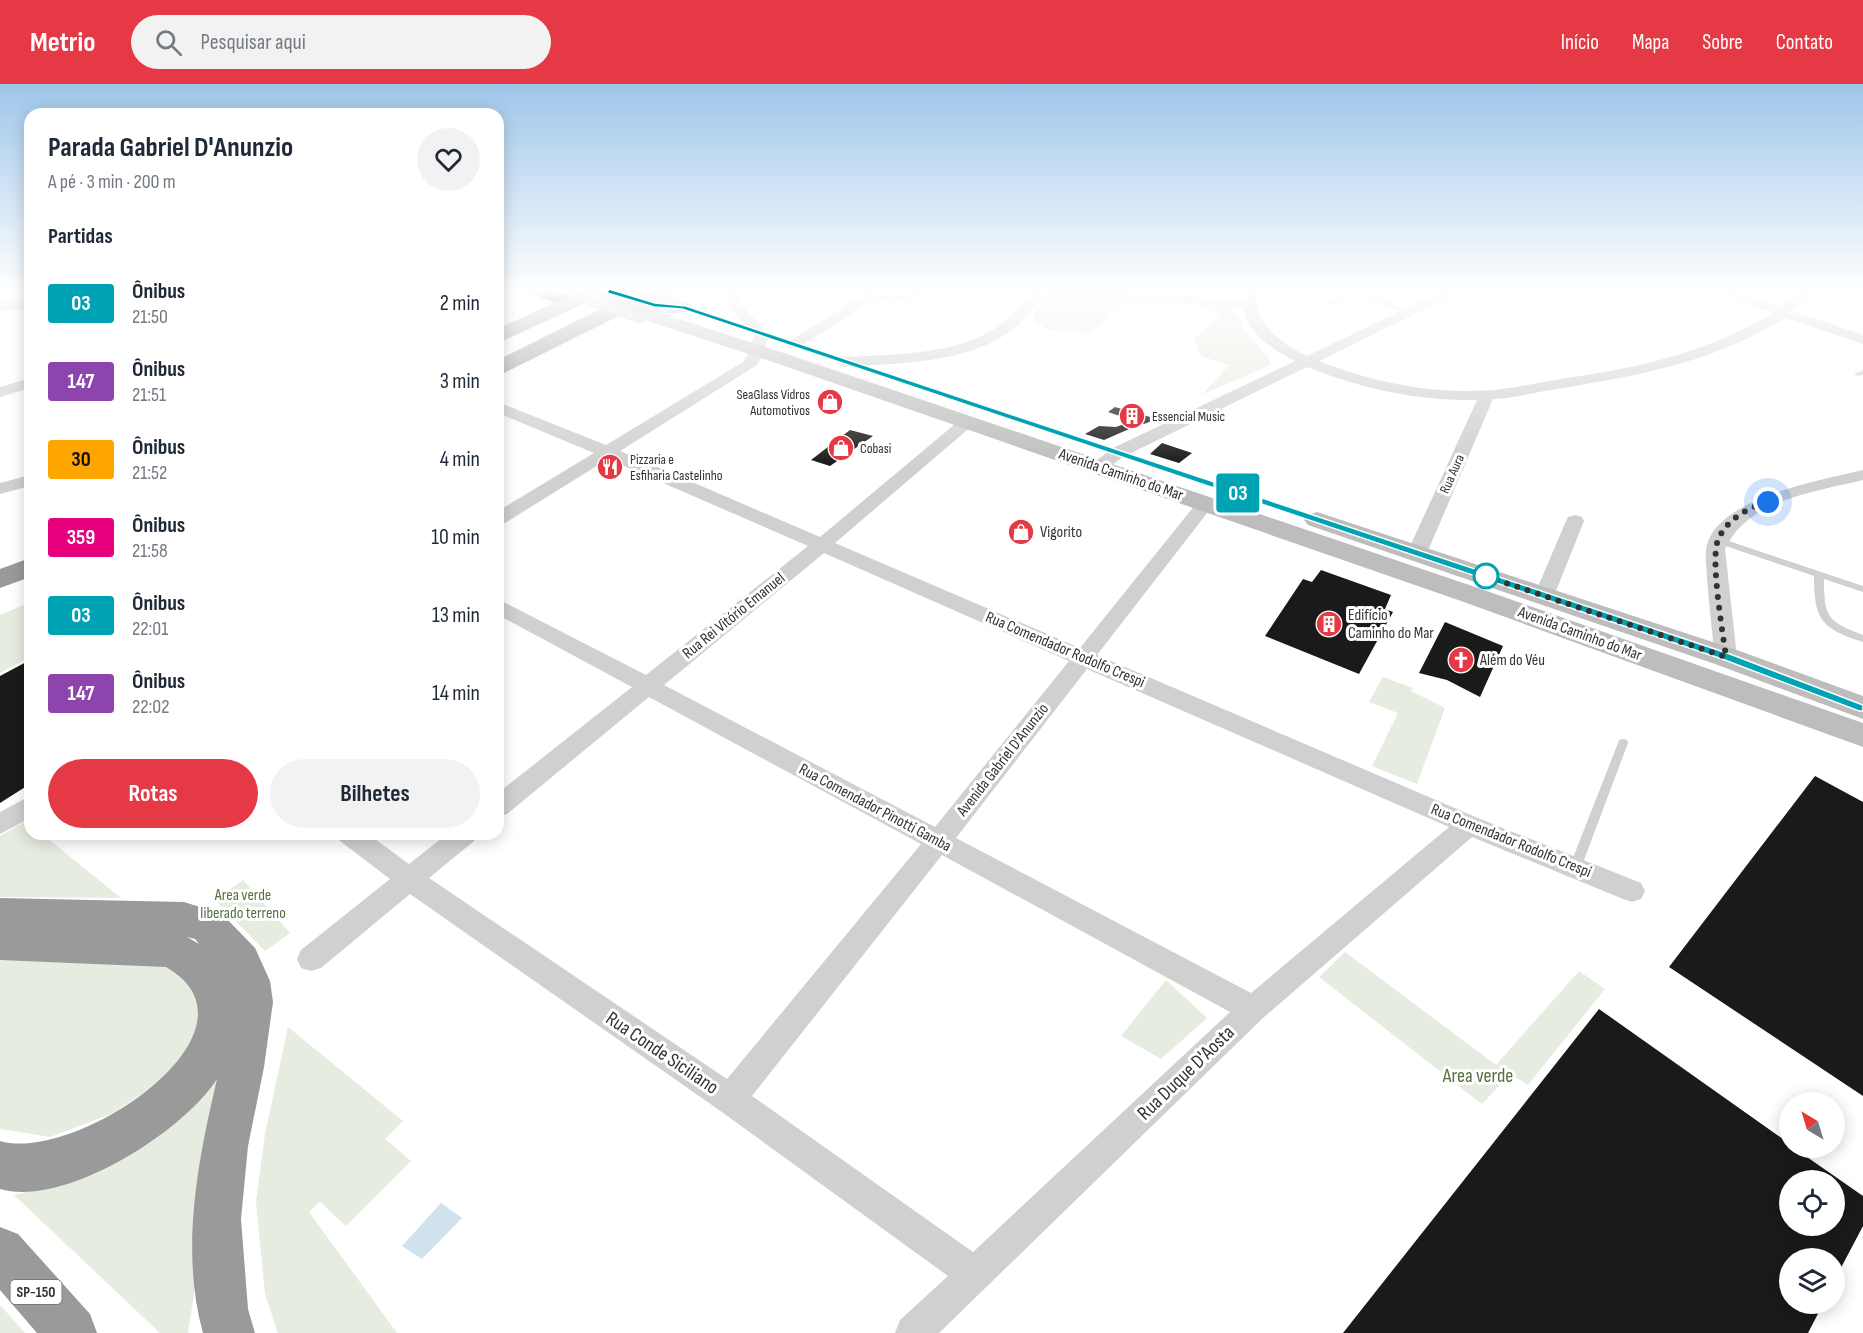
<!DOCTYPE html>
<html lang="pt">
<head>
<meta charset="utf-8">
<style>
	:root { --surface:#fff; --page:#f2f2f3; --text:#1f2937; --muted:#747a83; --accent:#e63946 }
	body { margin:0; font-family:"Sofia Sans Condensed",sans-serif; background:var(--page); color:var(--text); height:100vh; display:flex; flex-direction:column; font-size:22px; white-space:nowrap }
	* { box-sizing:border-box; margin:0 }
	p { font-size:20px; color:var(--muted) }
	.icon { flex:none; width:33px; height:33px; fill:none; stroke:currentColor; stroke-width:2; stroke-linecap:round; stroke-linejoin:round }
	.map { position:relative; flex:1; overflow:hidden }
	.panel { position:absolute; left:24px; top:24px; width:480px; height:732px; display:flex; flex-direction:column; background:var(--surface); border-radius:18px; box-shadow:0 3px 15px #0003 }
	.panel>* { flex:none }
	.badge { padding:0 12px; border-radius:4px; font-size:21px; line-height:39px }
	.needle { width:39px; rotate:322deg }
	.fabs { position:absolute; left:1779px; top:1008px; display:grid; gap:12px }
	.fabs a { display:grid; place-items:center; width:66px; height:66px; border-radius:50%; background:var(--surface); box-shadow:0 3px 15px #0003; font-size:30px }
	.you { position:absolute; width:30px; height:30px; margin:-15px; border:4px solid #fff; border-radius:50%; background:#1a73e8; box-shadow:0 0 0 9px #1a73e833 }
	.map>.badge { position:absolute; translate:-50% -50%; box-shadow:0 0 0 3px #fff }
	h2 { padding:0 24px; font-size:22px; line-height:54px }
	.round { display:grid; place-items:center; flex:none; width:63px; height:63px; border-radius:32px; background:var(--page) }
	.headline { display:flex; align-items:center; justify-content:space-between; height:102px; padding:0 24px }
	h1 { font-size:28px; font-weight:700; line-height:45px }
	.button { display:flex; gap:12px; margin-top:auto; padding:12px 24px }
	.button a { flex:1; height:69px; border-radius:36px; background:var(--accent); color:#fff; font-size:24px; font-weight:700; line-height:69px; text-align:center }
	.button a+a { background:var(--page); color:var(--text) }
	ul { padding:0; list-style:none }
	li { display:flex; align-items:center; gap:18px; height:78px; padding:0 24px }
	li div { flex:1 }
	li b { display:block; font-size:22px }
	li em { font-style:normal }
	li .badge { min-width:66px; font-weight:700; text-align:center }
	header { display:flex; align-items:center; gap:36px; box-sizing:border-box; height:84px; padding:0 30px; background:var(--accent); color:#fff }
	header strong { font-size:28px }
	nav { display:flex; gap:33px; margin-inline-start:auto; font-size:21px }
	.search { width:420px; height:54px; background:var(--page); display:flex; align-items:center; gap:15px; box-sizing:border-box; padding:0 21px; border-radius:33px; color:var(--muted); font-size:22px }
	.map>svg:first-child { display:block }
	.green { fill:#e6ecdf }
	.water { fill:#cfe2ee }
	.building { fill:#1a1a1a; fill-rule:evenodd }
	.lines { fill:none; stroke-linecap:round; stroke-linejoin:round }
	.lane { fill:#d0d0d0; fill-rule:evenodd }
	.street { fill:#d0d0d0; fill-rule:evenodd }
	.secondary { fill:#bdbdbd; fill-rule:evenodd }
	.highway { fill:#9a9a9a; fill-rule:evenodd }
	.secondary-bridge { stroke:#bdbdbd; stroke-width:22 }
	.highway-bridge { stroke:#9a9a9a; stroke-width:22 }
	.line { fill:#00a3b4; stroke:#fff; stroke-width:1.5 }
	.walk { stroke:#333; stroke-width:6; stroke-dasharray:0 10.8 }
	.stop-dot { fill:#fff; stroke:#00a3b4; stroke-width:3 }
	.labels { text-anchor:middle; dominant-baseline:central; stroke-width:6; stroke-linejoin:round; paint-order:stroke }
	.far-poi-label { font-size:14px; fill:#333; stroke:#fff; text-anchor:start }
	.far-street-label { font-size:14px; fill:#333; stroke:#fff }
	.shield { fill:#fff; stroke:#707070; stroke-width:1.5 }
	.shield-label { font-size:15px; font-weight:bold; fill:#333 }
	.street-label { font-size:16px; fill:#333; stroke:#fff }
	.poi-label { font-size:16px; fill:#333; stroke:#fff; text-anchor:start }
	.park-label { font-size:16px; fill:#56703f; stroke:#fff }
	.near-street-label { font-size:20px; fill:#333; stroke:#fff }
	.near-park-label { font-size:20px; fill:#56703f; stroke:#fff }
</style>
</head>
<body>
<header>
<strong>Metrio</strong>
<div class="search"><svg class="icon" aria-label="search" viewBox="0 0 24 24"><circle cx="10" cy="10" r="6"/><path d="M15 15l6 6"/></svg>Pesquisar aqui</div>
<nav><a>Início</a><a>Mapa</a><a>Sobre</a><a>Contato</a></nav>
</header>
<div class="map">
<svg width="1863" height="1249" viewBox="0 0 1863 1249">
	<rect width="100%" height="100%" fill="#fff"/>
	<path class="green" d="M1053,207L1219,215L1239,232L1242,243L1268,273L1271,281L1203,310L1229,281L1201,272L1194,254L1221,231L1196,221L1130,219L1117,226L1091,249L1049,246L1033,236L1037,218Z
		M30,518V573L0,589V531Z
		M1383,593L1413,604L1411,607L1445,624L1417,700L1372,682L1398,629L1369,618Z
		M26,737L30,741V750H42L121,814L0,813V752Z
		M243,796L290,849L265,867L215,816Z
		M1345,868L1496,981L1579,887L1605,905L1528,1001L1504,986L1509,991L1482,1020L1319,893Z
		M0,869L186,883L209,926L174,989L111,1030L50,1053L0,1045Z
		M1166,896L1207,934L1161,975L1121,952Z
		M239,928L224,1014L188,1249H160L14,1111L59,1101L121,1072L203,1014Z
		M288,943L403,1037L385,1055L411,1077L346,1142L320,1118L309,1128L397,1249H278L265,1210L256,1118L265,1050Z
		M0,1221L25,1249H0Z"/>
	<path class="water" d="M441,1119L462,1134L422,1175L402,1162Z"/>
	<path class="building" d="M527,207H554L570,213L555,219Z
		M1115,323L1157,335L1144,340L1108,328Z
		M1127,339L1136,342L1104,356L1085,350L1099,342L1116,343Z
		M850,346L873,352L830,382L811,376Z
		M1162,359L1192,369L1179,379L1150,370Z
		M1321,486L1391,511L1385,525L1393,528L1359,590L1265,552L1303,495L1312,498Z
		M1445,538L1503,562L1480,613L1447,596L1419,589Z
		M30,576V700L0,719V592Z
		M1815,692L1863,718V1012L1669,883Z
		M1599,925L1790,1060V1064H1794L1863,1112V1142L1834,1197V1174H1790V1220H1823L1808,1249H1343ZM1790,1096H1834V1142H1790Z"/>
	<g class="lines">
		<path class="lane" d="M1355,207H1363L1411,229L1406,230L1359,210L1333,220L1328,219Z
			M1863,286V291L1858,292L1854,290Z
			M1717,453L1863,502V508L1824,495C1824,533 1827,537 1863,551V558C1821,545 1814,535 1814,492L1714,458L1713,456Z
			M1623,655L1627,656L1628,659L1581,784L1579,788L1575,789L1571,788L1569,784L1618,659L1619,656Z"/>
		<path class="street" d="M724,207H738L744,224L768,250L764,270L757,281L620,367L820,453L961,335H973L975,338L973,341L835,459L1080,564L1199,416H1211L1214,420L1211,424L1097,571L1478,734L1641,799L1645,807L1641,815L1632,818L1623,815L1472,753L1263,934L939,1249H895L900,1236L948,1192L719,1026L410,810L321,884L311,887L301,884L297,875L301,866L390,795L340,757L336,750H368L409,780L447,750H478L474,757L429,794L727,995L921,760L649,613L507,730L498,733V709L632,603L498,531V515L646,591L808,462L608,375L505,439L498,441V427L594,369L498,329V318L606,361L743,278L748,270L754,251L731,225ZM824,469L1069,577L935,743L664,601ZM1087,585L1449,743L1251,909L956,754ZM942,771L1230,928L973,1168L752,1012Z
			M859,207L893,210L928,207L926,210L893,218L877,214L798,264H788L786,261L788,258L864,211Z
			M1029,207H1110L1242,215V207H1256C1255,241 1279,258 1307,272L1442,207H1461L1319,277C1377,300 1441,312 1502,305C1527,302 1550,296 1574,293C1645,282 1711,267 1772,229L1714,207H1735L1781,223L1800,207H1816L1793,227L1863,251V260L1785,234C1713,279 1640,291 1557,305C1536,308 1515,314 1493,315L1427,469L1424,473H1410L1407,469L1477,316C1419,317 1362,305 1307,283L1123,373L1104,387H1092L1089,383L1111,365L1295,277C1273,266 1248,250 1243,224L1041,211C1005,281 912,278 844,283L836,278L844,273C908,269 995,273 1029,207Z
			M30,216V224L0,227V219Z
			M30,294V304L0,313V303Z
			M1863,386V396C1815,408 1748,415 1725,465L1737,573L1734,578L1726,580L1718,578L1715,573C1712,547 1709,521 1707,495C1707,486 1705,476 1706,467C1711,414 1823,396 1863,386Z
			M30,391V402L0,410V399Z
			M1575,431L1582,433L1584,437L1554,512L1551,517L1544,518L1537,517L1534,512L1566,437L1568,433Z
			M30,712V734L0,750V728Z"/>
		<path class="secondary" d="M639,222L787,270L1481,505L1863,639V663L1461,517L773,278L632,232L629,228L632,224Z
			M1317,428L1737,566L1863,612V635L1715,580L1308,441L1304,436L1308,431Z"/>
		<path class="highway" d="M579,207H606L603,211L498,259V245Z
			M637,207H658L659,209L654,214L690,219L693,223L690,227C677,231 650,230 639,222L498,292V276Z
			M30,474V493L0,504V485Z
			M0,814L184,818L222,830L255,864L270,897L273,918L264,983L248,1062L241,1135L248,1225L255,1249H203C180,1167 198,1076 217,995C183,1048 64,1124 0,1105V1057C76,1080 275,946 166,883L0,876ZM187,853L195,855L199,860Z
			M0,1143L18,1150L90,1230L97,1249H37L0,1206Z"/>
		<path class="secondary-bridge" d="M637,207L664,217
			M594,212L639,228"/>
		<path class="highway-bridge" d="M610,207L648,220"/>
	</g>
	<linearGradient id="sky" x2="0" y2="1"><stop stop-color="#9ec6ea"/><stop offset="0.54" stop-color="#fff"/><stop offset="1" stop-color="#fff" stop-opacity="0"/></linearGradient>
	<rect width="1863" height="382" fill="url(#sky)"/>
	<path class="line" d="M609,205L655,219L686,222L1730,570L1863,621V627H1859L1722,575L682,225L654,223L607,209Z"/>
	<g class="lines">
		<path class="walk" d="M1486,492L1476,489L1726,573C1723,550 1710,475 1718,456C1726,436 1747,424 1768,418"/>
	</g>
	<defs>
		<g id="shop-disc" transform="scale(1.35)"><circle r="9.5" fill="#e63946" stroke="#fff"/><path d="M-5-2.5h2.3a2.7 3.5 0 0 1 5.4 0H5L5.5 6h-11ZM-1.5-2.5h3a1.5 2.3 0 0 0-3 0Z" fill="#fff"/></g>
		<g id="building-disc" transform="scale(1.35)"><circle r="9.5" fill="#e63946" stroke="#fff"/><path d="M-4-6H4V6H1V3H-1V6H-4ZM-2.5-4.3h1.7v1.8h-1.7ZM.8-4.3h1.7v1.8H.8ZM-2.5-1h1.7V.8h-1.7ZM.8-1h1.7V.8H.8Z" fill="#fff"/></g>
		<g id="restaurant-disc" transform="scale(1.35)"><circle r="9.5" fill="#e63946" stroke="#fff"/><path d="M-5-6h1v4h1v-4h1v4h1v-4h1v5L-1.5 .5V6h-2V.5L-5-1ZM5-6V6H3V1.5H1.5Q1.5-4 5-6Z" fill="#fff"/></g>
		<g id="church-disc" transform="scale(1.35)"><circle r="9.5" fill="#e63946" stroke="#fff"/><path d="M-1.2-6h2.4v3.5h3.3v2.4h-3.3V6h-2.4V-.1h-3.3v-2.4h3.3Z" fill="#fff"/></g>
	</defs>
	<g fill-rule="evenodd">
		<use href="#shop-disc" x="830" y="318"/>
		<use href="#building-disc" x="1132" y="332"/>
		<use href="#shop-disc" x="841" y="364"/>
		<use href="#restaurant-disc" x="610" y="383"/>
		<use href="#shop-disc" x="1021" y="448"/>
		<use href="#building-disc" x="1329" y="540"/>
		<use href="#church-disc" x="1461" y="576"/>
	</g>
	<circle class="stop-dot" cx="1486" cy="492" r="12"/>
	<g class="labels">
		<g class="far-poi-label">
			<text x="810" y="310" text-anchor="end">SeaGlass Vidros<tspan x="810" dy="16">Automotivos</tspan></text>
			<text x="1152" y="332">Essencial Music</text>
			<text x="860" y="364">Cobasi</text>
			<text x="630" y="375">Pizzaria e<tspan x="630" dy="16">Esfiharia Castelinho</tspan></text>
		</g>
		<g class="far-street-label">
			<text transform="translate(1452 390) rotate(-66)">Rua Aura</text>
		</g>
		<rect class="shield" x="10.5" y="1196" width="51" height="24" rx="4.5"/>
		<g class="shield-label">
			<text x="36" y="1208">SP-150</text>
		</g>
		<g class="street-label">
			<text transform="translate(1121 391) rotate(19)">Avenida Caminho do Mar</text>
			<text transform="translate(734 532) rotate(-39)">Rua Rei Vitório Emanuel</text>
			<text transform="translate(1580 550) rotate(20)">Avenida Caminho do Mar</text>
			<text transform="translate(1065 566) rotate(23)">Rua Comendador Rodolfo Crespi</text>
			<text transform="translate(1003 676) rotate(-52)">Avenida Gabriel D'Anunzio</text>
			<text transform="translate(875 724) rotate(28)">Rua Comendador Pinotti Gamba</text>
			<text transform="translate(1511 757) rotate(22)">Rua Comendador Rodolfo Crespi</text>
		</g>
		<g class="poi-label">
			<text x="1040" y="448">Vigorito</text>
			<text x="1348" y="531">Edifício<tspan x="1348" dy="18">Caminho do Mar</tspan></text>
			<text x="1480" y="576">Além do Véu</text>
		</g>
		<g class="park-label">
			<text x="243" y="811">Area verde<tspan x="243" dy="18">liberado terreno</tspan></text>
		</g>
		<g class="near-street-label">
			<text transform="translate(662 969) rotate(34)">Rua Conde Siciliano</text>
			<text transform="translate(1186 989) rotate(-44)">Rua Duque D'Aosta</text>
		</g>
		<g class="near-park-label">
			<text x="1478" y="992">Area verde</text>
		</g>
	</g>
</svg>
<div class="fabs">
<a><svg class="needle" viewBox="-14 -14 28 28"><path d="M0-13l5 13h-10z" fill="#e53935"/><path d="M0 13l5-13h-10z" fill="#747a83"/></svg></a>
<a><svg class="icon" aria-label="locate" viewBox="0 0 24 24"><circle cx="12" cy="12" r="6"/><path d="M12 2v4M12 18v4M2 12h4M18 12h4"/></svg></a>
<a><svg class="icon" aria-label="layers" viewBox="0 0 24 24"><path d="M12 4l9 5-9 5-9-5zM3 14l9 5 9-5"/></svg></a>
</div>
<div class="you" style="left:1768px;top:418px"></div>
<b class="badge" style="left:1238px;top:409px;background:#00a3b4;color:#fff">03</b>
<section class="panel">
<div class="headline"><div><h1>Parada Gabriel D'Anunzio</h1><p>A pé · 3 min · 200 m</p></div><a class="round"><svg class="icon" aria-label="heart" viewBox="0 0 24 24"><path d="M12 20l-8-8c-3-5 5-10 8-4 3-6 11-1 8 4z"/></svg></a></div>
<h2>Partidas</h2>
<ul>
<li><span class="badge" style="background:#00a3b4;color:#fff">03</span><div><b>Ônibus</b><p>21:50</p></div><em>2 min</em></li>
<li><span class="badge" style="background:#8e44ad;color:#fff">147</span><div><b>Ônibus</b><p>21:51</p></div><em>3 min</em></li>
<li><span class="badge" style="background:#ffa500;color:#111">30</span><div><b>Ônibus</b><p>21:52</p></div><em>4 min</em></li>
<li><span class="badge" style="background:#e6007e;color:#fff">359</span><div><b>Ônibus</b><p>21:58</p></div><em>10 min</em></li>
<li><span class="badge" style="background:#00a3b4;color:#fff">03</span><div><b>Ônibus</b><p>22:01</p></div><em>13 min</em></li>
<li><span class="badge" style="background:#8e44ad;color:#fff">147</span><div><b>Ônibus</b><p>22:02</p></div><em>14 min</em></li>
</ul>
<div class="button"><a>Rotas</a><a>Bilhetes</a></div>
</section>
</div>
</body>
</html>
